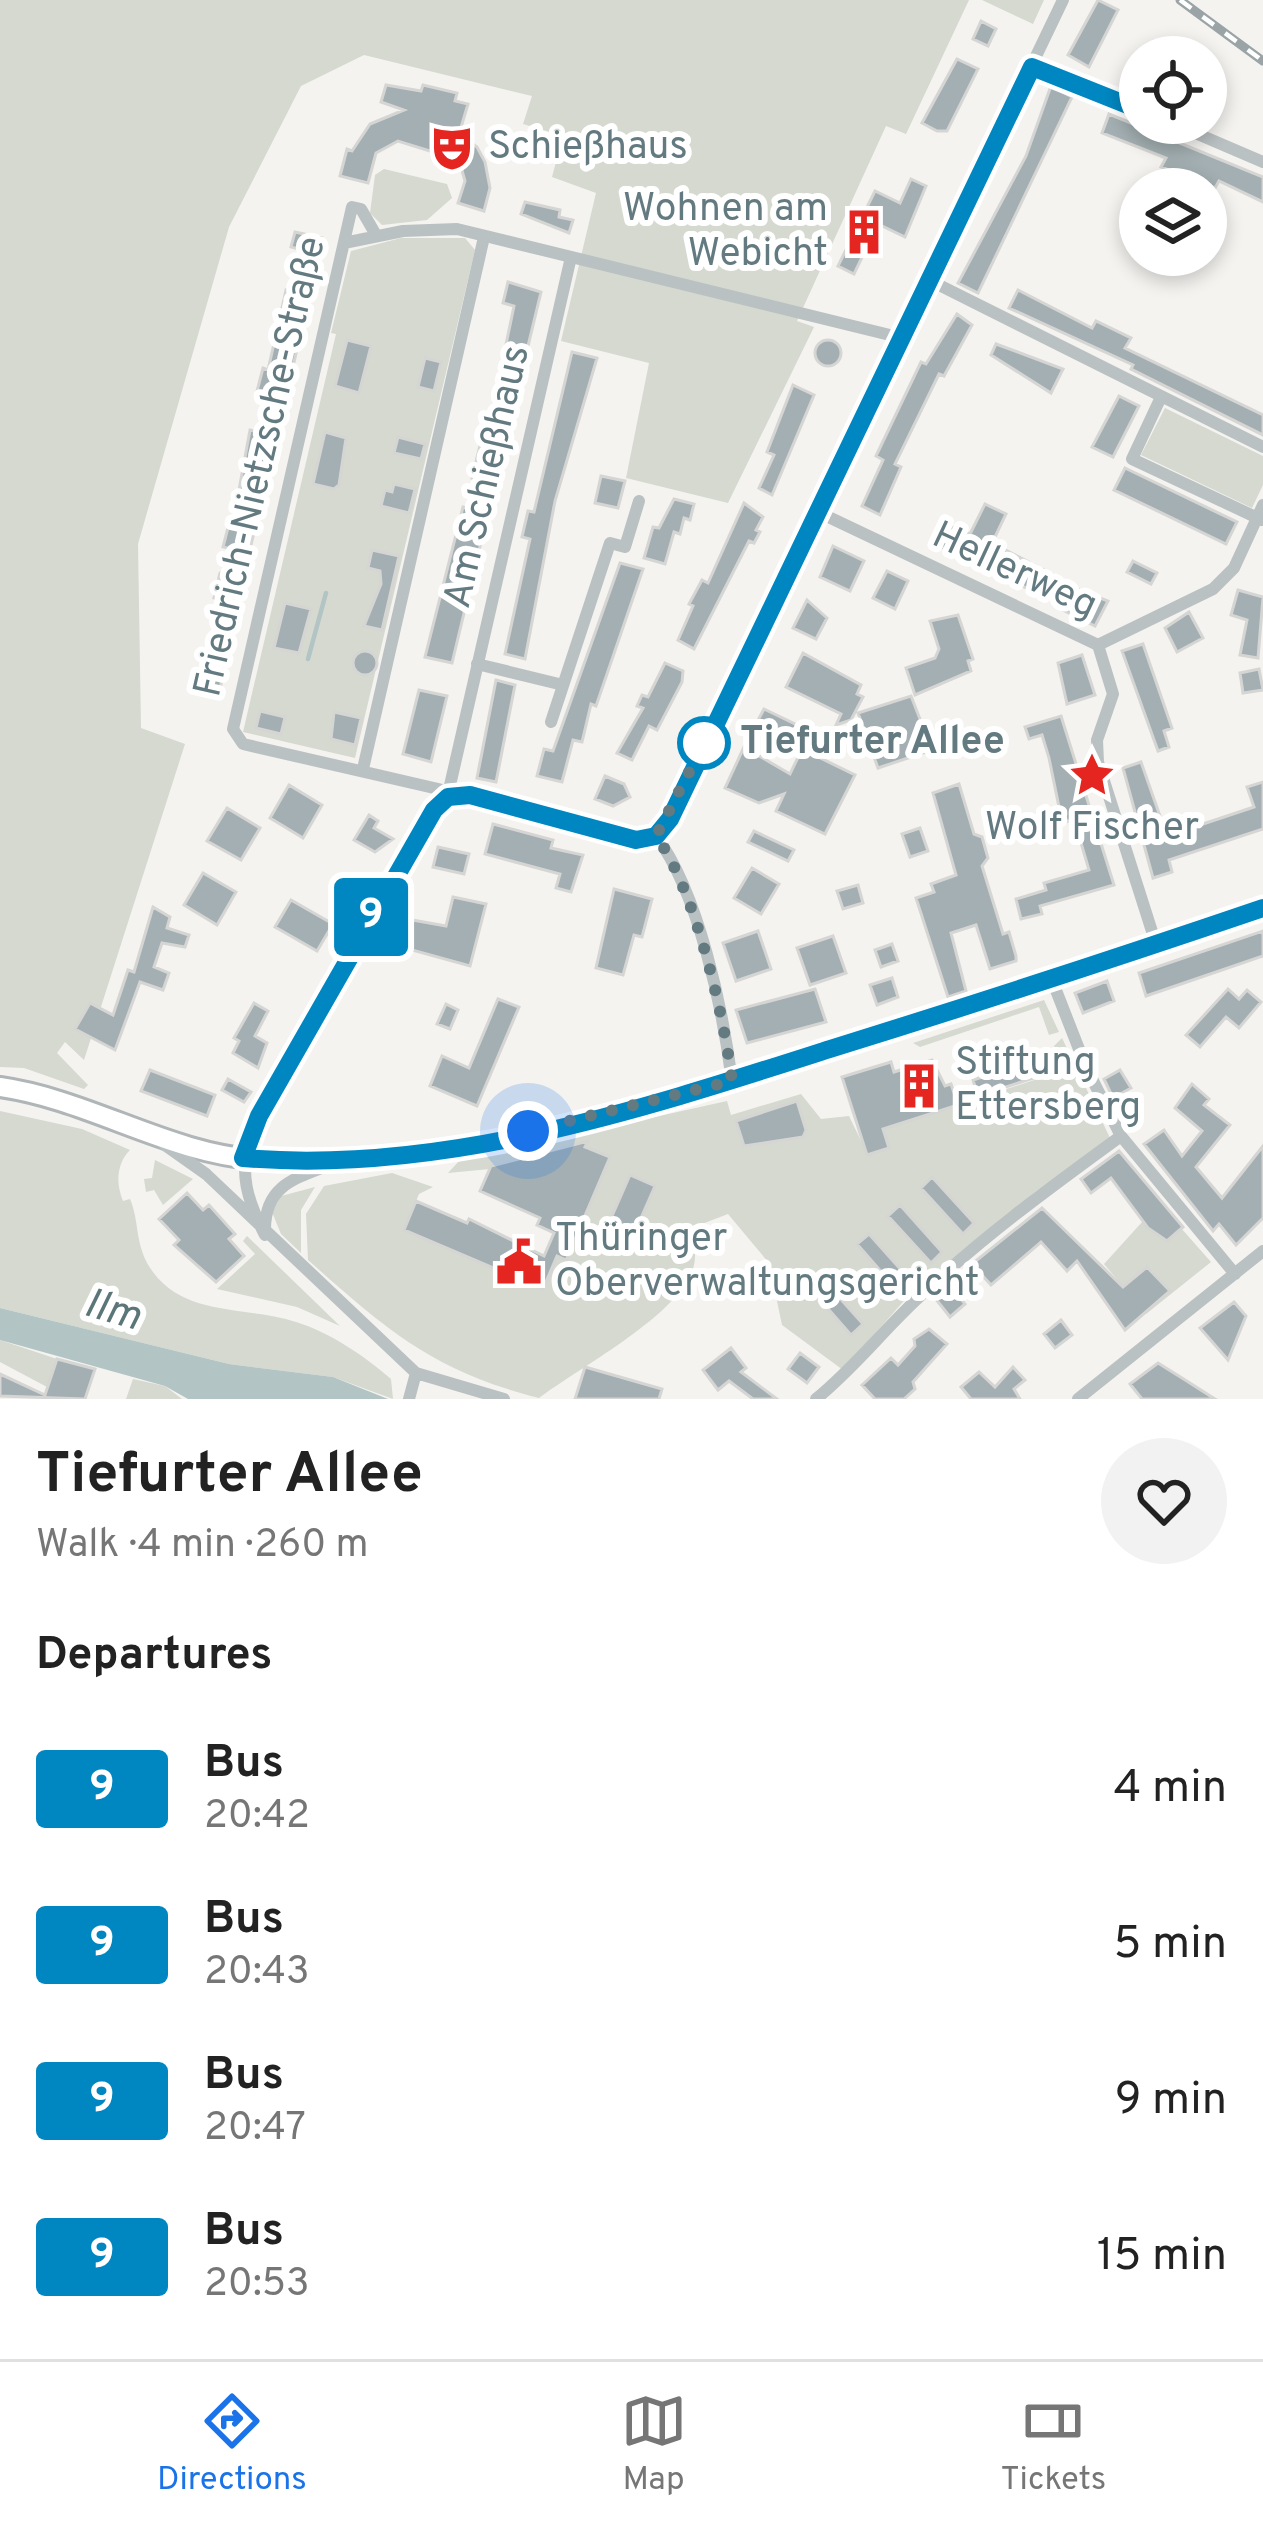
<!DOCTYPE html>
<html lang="en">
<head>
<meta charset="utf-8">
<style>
	:root { --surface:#fff; --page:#f2f2f2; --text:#222; --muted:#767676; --line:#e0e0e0; --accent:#1a73e8 }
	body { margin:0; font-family:Overpass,sans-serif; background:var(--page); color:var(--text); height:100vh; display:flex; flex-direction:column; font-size:45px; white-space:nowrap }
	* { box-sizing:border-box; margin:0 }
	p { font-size:39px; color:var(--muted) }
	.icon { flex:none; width:66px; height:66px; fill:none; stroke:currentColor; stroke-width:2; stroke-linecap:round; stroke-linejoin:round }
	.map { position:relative; height:1399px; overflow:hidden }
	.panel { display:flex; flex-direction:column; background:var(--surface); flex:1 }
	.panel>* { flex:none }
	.badge { padding:0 24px; border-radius:9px; font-size:42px; line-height:78px }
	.buttons { position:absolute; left:1119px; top:36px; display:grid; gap:24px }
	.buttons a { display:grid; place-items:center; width:108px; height:108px; border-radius:50%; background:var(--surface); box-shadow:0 6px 18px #0003; font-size:60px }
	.you { position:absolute; width:60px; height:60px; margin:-30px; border:9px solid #fff; border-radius:50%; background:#1a73e8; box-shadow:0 0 0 18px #1a73e833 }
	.map>.badge { position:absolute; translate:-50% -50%; box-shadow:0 0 0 6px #fff }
	h2 { padding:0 36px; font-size:45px; line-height:108px }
	.round { display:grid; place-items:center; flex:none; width:126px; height:126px; border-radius:63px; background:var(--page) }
	.headline { display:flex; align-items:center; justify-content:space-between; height:204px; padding:0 36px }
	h1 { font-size:57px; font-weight:700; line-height:90px }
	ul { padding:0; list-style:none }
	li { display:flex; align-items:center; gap:36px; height:156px; padding:0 36px }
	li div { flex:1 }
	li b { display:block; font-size:45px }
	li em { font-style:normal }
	li .badge { min-width:132px; font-weight:700; text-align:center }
	.dock { display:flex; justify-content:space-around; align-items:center; height:168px; border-top:3px solid var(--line); background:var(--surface); font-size:33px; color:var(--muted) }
	.dock a { display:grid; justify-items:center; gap:6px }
	.dock .current { color:var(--accent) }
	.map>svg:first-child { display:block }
	.green { fill:#d5d9cf }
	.water { fill:#b3c4c5 }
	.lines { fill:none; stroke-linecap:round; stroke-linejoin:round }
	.stream { stroke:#b3c4c5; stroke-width:4.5 }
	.building { fill:#a3afb2; stroke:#d5d5d3; stroke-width:3 }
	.primary-casing { stroke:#b0b6b8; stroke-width:24 }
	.street { stroke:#bac1c3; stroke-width:12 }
	.primary { stroke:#fff; stroke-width:18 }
	.rail-casing { stroke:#9aa4a7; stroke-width:9 }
	.rail { stroke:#fff; stroke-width:4.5; stroke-dasharray:14; stroke-linecap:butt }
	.line-casing { stroke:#fff; stroke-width:27 }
	.line { stroke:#0087c1; stroke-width:18 }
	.walk { stroke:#637a81; stroke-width:12; stroke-dasharray:0 21.6 }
	.stop-dot { fill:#fff; stroke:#0087c1; stroke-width:6 }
	.labels { text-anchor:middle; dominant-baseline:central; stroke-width:12; stroke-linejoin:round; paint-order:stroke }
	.poi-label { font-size:39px; fill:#637a81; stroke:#fff; text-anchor:start }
	.street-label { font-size:39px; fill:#637a81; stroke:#fff }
	.stop-label { font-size:39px; font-weight:bold; fill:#637a81; stroke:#fff; text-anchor:start }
	.water-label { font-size:42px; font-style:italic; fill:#5a7678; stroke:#fff }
</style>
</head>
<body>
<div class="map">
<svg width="1263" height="1399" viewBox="0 0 1263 1399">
	<rect width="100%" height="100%" fill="#f4f3f0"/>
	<path class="green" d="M0,0H969L906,134L886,126L797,321L814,327L728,503L626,478L649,363L561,341L596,193L552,177L563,136L523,124L532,96L364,55L301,86L229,227L138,544L141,728L185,744L84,1060L65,1042L57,1053L88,1085L84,1089L24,1068L0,1067Z
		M982,0H1044L1033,24Z
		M384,169L447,184L452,198L427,220L382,225L370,213L375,175Z
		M401,238H465L475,250L355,758L243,732L336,334L331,333L351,251Z
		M1165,408L1263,456V485L1252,508L1141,455Z
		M1044,1000L1059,1032L1049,1035L1039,1007L920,1047L913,1043Z
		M1062,1038L1111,1140L1035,1192L973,1248L909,1295L843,1370L782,1325L769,1263L728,1214L694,1227C694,1242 698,1260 691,1274C671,1319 579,1368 539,1398C433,1371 388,1331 308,1260L306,1214L324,1186L392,1173L433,1187L419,1194L404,1230L542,1289L557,1256L566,1260L610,1157L585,1146L587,1141L490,1169L448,1173L460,1160L727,1101L731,1115L801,1094L821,1119L849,1116L868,1155L889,1148L883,1129L1062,1071L1054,1046Z
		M0,1111L82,1129L130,1150C119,1161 114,1179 123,1201L130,1199C140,1222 134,1247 153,1272C186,1317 247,1306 296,1322C331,1333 363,1355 391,1379L393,1399L333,1377L229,1364L0,1308Z
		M155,1160L193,1179L163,1205L154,1190L146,1192L144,1179L152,1178Z
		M315,1187L301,1210V1253L281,1234L272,1212L281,1196Z
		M1143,1221L1166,1241L1181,1228L1211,1262L1146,1314L1104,1264Z
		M247,1236L340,1326L297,1307L217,1289L255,1254L243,1241Z
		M0,1340L57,1359L47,1387L0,1362Z
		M133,1379L165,1386L182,1399H126Z"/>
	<path class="water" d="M0,1308L229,1364L333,1377L388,1399H188L165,1386L0,1340Z"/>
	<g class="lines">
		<path class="stream" d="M308,659L326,593"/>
	</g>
	<path class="building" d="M1098,0L1118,10L1089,67L1068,55Z
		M981,21L996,29L988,46L973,39Z
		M957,59L978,69L947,131H937L922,123Z
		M386,85L421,91L423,85L457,93L455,101L468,104L459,134L477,147L485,162L490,188L484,211L458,203L465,181L459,160L398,141L376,153L368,183L340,176L347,149L352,151L370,124L404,110L381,102Z
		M1051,86L1072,97L978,293L958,283L1026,156Z
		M1109,114L1263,177V202L1219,181L1215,188L1161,167L1166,158L1102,133Z
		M911,179L926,186L905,237L878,224L854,274L838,266L875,191L900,203Z
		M525,202L560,210L559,217L573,220L569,233L521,214Z
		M295,232L322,238L318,254L291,247Z
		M508,282L541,292L495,483L472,478L485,425L489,426L514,306L503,303Z
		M286,290L309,296L285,402L256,395L263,368L268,370Z
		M1018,290L1092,328L1096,321L1131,338L1125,348L1263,415V435L1131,369L1133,365L1009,308Z
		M957,314L972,325L944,376L939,374L895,464L901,467L880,515L862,506L883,460L876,456L921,362L926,364Z
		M347,340L371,346L359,393L335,386Z
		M815 353a13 13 0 1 1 26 0a13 13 0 1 1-26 0Z
		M996,344L1063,369L1051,393L991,355Z
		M572,352L597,358L555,501L525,659L505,654L530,539L522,537L528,511L534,512Z
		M425,358L441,362L434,391L418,387Z
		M793,385L814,395L772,495L759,488L774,455L767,452Z
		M1119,396L1139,406L1113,457L1092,447Z
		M250,430L277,437L249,553L223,547L230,520L243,523L250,492L239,490Z
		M325,432L346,438L339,485L334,489L313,484Z
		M398,437L425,444L421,459L394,453Z
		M1125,468L1237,522L1226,544L1114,490Z
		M601,476L625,481L618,508L595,503Z
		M394,484L415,489L409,513L381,506L385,490L392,492Z
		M674,499L694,504L690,520L684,518L680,534L674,532L665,564L644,558L653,527L659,528Z
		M744,503L763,517L756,530L760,532L754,543L749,541L694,649L678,640L693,606L689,604L702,580L708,583Z
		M985,504L1006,514L992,543L1056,576L1045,597L931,542L941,523L970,534Z
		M463,507L488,513L452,663L425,657Z
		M833,546L864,561L850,591L820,577Z
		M372,550L399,556L382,630L364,626L381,584L380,571L368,568Z
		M1133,561L1157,573L1151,584L1127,572Z
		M620,563L643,569L596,706L591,704L582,742L573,740L562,782L537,776L544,749L553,751Z
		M238,565L235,577L244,579L238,604L214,598L220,573Z
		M887,571L908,581L895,609L873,598Z
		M1074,588L1108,601L1095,626L1063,610Z
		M1238,590L1263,597L1258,658L1240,655L1247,620L1231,615Z
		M807,600L827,618L816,639L793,628Z
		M285,603L311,609L299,653L274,648Z
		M1189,612L1203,638L1177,652L1165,628Z
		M958,615L973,659L968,661L971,671L915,695L906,668L935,658L939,649L930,621Z
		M1143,644L1172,728L1164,731L1169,747L1158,751L1122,651Z
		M353 663a12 12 0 1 1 24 0a12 12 0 1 1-24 0Z
		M803,653L861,685L857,694L863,697L851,720L836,725L841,714L786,687Z
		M1082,655L1095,695L1067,704L1058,663Z
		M665,663L683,671L682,682L657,730L649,726L632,760L617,753L643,708L637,706L642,695L648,697Z
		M207,664L224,667L220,690L202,686Z
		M1259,669L1263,690L1243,693L1240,673Z
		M496,680L515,685L496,782L477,778Z
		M419,690L447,696L431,762L403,754Z
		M911,696L932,750L878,768L858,713Z
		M764,709L797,725L790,739L757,722Z
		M260,711L285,717L281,734L256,728Z
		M334,712L361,718L355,745L331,739Z
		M1061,716L1114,885L1040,906L1042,914L1021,919L1016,899L1046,890L1044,883L1089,870L1074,819L1048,828L1043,812L1059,807L1049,758L1042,735L1029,739L1025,727Z
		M744,747L790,774L802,749L855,775L825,834L776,811L784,794L759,803L725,788Z
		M1141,762L1167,836L1254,807L1247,787L1263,782V829L1169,860L1172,872L1153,878L1123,768Z
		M605,776L624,784L630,797L613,806L595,799Z
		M959,784L974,834L982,837L988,858L982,866L1003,934L1009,932L1016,956V961L990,969L976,925L951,933L966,991L948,997L916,898L934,892L931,884L956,875L933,793Z
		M289,785L322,805L303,838L270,818Z
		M227,808L260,828L241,860L207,841Z
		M369,815L378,821L374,828L393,839L375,852L354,840Z
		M493,824L553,840L551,848L583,855L571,892L556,888L560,874L485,854Z
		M920,828L928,851L910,857L902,834Z
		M754,831L794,850L788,861L748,842Z
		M438,847L469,854L464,874L433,867Z
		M752,868L779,884L761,914L734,898Z
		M203,873L236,892L217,925L184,905Z
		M858,885L863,903L843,909L837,891Z
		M614,889L652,899L642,937L634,935L623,975L596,968Z
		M453,897L486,904L470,966L383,942L390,916L446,926Z
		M291,900L333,924L317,951L275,927Z
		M153,907L170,917L167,928L189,935L185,947L162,943L154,967L169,973L163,990L140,982L115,1050L75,1029L90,1003L113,1015L128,970L134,972Z
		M758,931L771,969L736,981L723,943Z
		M1263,931V956L1146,996L1139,973Z
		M833,936L846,973L810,985L797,948Z
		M892,944L898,961L881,967L875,950Z
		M892,978L898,997L877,1005L870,985Z
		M1107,981L1114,1001L1083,1013L1075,993Z
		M815,989L826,1022L747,1043L736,1010Z
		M1228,989L1239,999L1247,990L1261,1002L1239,1028L1226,1017L1200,1047L1186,1035Z
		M498,999L519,1007L477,1106L430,1086L442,1056L469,1068Z
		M254,1003L268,1011L255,1036L267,1043L258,1068L233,1053L239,1041L234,1038Z
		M446,1004L458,1010L450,1029L437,1024Z
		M1050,1055L1055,1071L978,1096L973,1080Z
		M932,1060L945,1086L951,1084L958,1105L883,1129L889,1148L867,1155L842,1077L891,1062L894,1072Z
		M150,1070L215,1095L207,1116L141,1091Z
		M1120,1070L1131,1088L1113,1098L1104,1079Z
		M228,1079L251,1092L244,1102L222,1090Z
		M1192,1084L1209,1099L1204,1105L1230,1125L1196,1167L1222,1198L1263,1146V1218L1236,1245L1219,1224L1213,1231L1144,1144L1164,1130L1182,1156L1202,1131L1175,1108Z
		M797,1101L806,1130L803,1137L744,1146L736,1121Z
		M588,1141L585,1147L610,1157L566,1260L557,1256L543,1289L404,1230L416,1201L467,1223L469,1219L544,1256L554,1233L537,1225L540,1218L480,1191L491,1166Z
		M1119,1151L1183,1227L1167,1241L1148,1228L1111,1178L1091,1193L1081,1179Z
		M630,1175L655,1186L634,1234L609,1223Z
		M932,1177L974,1223L963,1234L921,1188Z
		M187,1193L203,1210L209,1205L235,1234L229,1239L244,1256L216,1282L174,1245L179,1240L159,1219Z
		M900,1205L942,1252L931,1263L888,1216Z
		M1042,1208L1123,1287L1147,1267L1170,1291L1125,1330L1077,1261L1067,1271L1041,1242L991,1285L972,1264Z
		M869,1234L911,1281L899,1292L857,1244Z
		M821,1277L863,1324L851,1335L809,1287Z
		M951,1287L965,1304L950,1317L935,1298Z
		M1234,1302L1246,1316L1228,1360L1200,1328Z
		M1061,1320L1072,1335L1055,1348L1044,1334Z
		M929,1329L947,1344L913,1382L915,1389L904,1399H875L862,1385L891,1358L898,1365L915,1346L914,1339Z
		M731,1348L746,1368L741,1372L777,1399H753L729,1381L718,1390L703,1370Z
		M800,1353L819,1367L807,1383L788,1369Z
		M57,1359L95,1369L85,1399L0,1396V1374L45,1395Z
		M1158,1363L1182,1378L1215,1399H1142L1130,1384Z
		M585,1367L662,1389L659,1399H575Z
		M1013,1367L1025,1380L1014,1389L1020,1399H971L961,1387L979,1372L995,1387Z"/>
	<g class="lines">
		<g class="primary-casing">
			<path id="primary" d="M0,1087C91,1100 170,1155 262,1160C454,1170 649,1107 830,1049C975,1003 1119,957 1263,908"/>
		</g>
		<path class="street" d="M1032,67L1140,110
			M1172,123L1263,162
			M376,235L361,209L352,207L233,729L243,744L447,791
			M344,243L403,231L457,229L898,337
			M927,279L1263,447
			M1161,397L1132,459L1262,520
			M816,511L1098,645L1113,694L1097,740L1098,762L1156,944
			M1098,645L1213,589L1234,568L1263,505
			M477,664L559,684
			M551,722L610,543L625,547L639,501
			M363,769L484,237
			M448,794L571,257
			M656,836C699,893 723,1011 732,1081
			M1052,980L1086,1067L1121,1136L1235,1274
			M165,1145L206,1174L416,1373L504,1399
			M265,1228C266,1183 298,1178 334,1163
			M265,1235C247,1200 239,1174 250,1135L434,810L449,797L469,795L636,840L656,836L670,819L1063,0
			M409,1399L416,1373
			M816,1399C853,1369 881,1333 916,1300C978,1240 1051,1187 1121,1136
			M1078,1399L1263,1251"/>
		<use href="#primary" class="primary"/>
		<g class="rail-casing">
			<path id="rail" d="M1180,0L1263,61"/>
		</g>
		<use href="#rail" class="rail"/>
	</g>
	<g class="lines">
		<g class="line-casing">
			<path id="line" d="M1140,110L1032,67L670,819L656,836L636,840L470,795L448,797L434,810L259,1116L243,1158C442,1175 643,1109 830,1049C975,1004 1119,957 1263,908"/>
		</g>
		<use href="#line" class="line"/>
		<path class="walk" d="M528,1131L732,1081C724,1015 695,889 656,836L704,743"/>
	</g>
	<defs>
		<g id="theatre-bare" transform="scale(3.6)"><path d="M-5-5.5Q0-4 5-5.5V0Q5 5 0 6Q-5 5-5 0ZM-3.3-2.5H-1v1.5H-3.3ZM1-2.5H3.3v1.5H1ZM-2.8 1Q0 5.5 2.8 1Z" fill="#e42520" stroke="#fff" stroke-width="2.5" paint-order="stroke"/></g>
		<g id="building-bare" transform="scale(3.6)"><path d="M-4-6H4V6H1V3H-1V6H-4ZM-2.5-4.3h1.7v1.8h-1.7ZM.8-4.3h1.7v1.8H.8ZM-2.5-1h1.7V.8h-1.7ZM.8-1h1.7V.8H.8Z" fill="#e42520" stroke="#fff" stroke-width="2.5" paint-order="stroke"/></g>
		<g id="sight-bare" transform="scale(3.6)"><path d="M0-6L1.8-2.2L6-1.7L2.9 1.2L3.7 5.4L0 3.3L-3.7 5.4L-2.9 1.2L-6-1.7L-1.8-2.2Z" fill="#e42520" stroke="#fff" stroke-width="2.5" paint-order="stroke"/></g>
		<g id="civic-bare" transform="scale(3.6)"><path d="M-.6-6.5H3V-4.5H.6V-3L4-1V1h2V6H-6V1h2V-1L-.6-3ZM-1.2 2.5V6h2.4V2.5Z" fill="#e42520" stroke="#fff" stroke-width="2.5" paint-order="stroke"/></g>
	</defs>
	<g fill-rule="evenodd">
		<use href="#theatre-bare" x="452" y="148"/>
		<use href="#building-bare" x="864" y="232"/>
		<use href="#sight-bare" x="1092" y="775"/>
		<use href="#building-bare" x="919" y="1086"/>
		<use href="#civic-bare" x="519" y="1262"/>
	</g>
	<circle class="stop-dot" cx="704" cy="743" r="24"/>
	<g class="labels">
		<g class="poi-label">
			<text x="488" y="148">Schießhaus</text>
			<text x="828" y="210" text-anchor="end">Wohnen am<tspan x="828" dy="45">Webicht</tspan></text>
			<text x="1092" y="829" text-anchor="middle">Wolf Fischer</text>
			<text x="955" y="1064">Stiftung<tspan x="955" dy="45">Ettersberg</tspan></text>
			<text x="555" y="1240">Thüringer<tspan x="555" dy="45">Oberverwaltungsgericht</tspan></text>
		</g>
		<g class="street-label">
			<text transform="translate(262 467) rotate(-77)">Friedrich-Nietzsche-Straße</text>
			<text transform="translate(489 477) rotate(-77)">Am Schießhaus</text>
			<text transform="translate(1014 572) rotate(25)">Hellerweg</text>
		</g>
		<g class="stop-label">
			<text x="740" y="743">Tiefurter Allee</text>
		</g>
		<g class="water-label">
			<text transform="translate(112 1312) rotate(16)">Ilm</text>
		</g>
	</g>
</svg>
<div class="buttons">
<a><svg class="icon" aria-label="locate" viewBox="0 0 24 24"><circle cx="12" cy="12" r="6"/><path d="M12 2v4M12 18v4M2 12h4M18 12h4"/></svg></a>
<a><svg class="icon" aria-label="layers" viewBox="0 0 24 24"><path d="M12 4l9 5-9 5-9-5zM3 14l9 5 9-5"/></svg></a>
</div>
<div class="you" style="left:528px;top:1131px"></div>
<b class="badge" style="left:371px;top:917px;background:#0087c1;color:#fff">9</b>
</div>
<section class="panel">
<div class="headline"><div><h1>Tiefurter Allee</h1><p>Walk · 4 min · 260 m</p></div><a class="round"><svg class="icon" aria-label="heart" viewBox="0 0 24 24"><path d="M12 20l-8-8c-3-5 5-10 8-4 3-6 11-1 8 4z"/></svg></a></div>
<h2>Departures</h2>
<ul>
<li><span class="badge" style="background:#0087c1;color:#fff">9</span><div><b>Bus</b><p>20:42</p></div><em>4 min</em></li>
<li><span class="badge" style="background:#0087c1;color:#fff">9</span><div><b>Bus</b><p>20:43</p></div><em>5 min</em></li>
<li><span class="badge" style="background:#0087c1;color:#fff">9</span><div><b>Bus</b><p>20:47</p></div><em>9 min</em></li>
<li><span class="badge" style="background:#0087c1;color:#fff">9</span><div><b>Bus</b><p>20:53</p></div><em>15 min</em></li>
</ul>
</section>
<nav class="dock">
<a class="current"><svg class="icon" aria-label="directions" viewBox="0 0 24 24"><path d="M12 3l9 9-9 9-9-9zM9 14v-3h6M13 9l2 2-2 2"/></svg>Directions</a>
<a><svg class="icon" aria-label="map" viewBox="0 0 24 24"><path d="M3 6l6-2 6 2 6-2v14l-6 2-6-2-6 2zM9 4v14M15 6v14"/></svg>Map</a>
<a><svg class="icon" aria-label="tickets" viewBox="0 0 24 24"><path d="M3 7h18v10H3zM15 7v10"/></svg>Tickets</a>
</nav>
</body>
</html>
